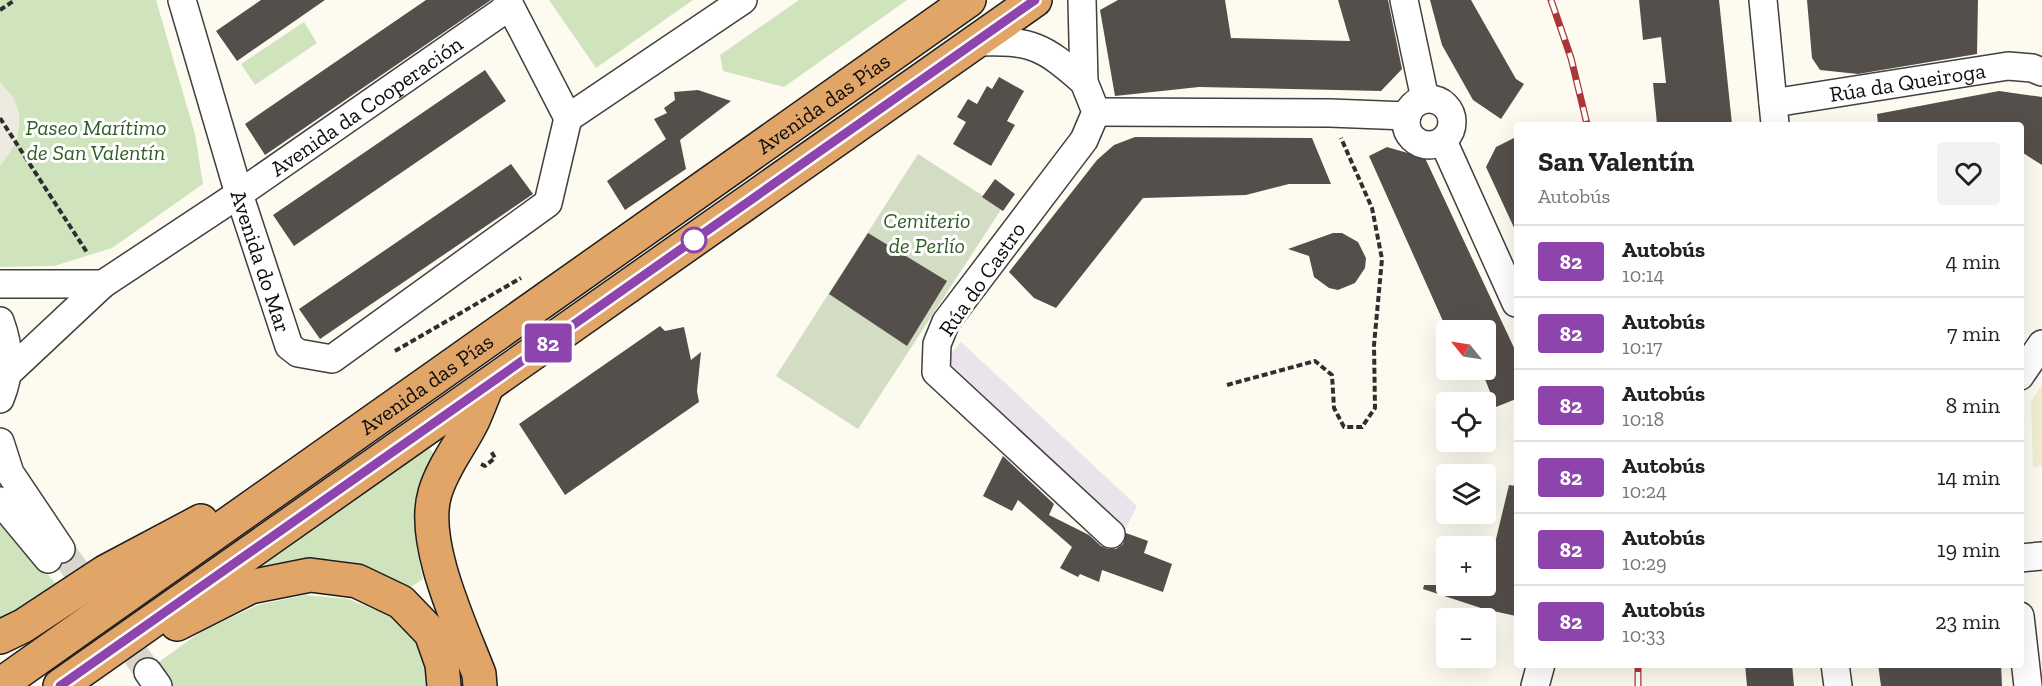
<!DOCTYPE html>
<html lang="es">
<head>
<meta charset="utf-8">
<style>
	:root { --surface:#fff; --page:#f2f2f2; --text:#222; --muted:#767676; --line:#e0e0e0 }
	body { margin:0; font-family:"Zilla Slab",serif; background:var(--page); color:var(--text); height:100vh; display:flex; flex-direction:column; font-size:22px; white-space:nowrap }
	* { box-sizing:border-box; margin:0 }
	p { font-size:20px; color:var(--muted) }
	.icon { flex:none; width:33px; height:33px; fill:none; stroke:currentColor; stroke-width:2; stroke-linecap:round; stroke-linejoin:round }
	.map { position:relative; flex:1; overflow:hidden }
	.details { position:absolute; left:1514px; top:122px; width:510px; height:546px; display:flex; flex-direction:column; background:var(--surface); border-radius:6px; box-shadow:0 6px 24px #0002 }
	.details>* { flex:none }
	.badge { padding:0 12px; border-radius:4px; font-size:21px; line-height:39px }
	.needle { width:39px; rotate:300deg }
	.tools { position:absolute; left:1436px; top:320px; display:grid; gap:12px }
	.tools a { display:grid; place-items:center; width:60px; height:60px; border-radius:6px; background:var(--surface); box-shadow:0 6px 24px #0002; font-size:30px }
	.map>.badge { position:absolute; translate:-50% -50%; box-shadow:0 0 0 3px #fff }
	.round { display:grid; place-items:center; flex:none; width:63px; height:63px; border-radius:6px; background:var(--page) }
	.overview { display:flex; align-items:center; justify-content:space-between; height:102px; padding:0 24px }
	h1 { font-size:28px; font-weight:700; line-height:45px }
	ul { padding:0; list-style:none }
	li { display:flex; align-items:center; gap:18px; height:72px; padding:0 24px; border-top:2px solid var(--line) }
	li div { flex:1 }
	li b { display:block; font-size:22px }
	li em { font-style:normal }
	li .badge { min-width:66px; font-weight:700; text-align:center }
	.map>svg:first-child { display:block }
	.industrial { fill:#eae3eb }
	.farmland { fill:#f0efd2 }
	.green { fill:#cfe3bd }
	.cemetery { fill:#d3ddc3 }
	.plaza { fill:#edeadf }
	.building { fill:#544f4b }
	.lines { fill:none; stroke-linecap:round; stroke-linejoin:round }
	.minor-tunnel { stroke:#d9d7cd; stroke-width:27; stroke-dasharray:27 14; stroke-linecap:butt }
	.minor-casing { stroke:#404040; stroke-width:30 }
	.highway-casing { stroke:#1e1e1e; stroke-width:36 }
	.path { stroke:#2f2f2f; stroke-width:4; stroke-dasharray:6 3; stroke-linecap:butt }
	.minor { stroke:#fff; stroke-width:27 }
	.highway { stroke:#e2a568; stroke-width:33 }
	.rail-casing { stroke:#ac3637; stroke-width:7 }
	.rail { stroke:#fff; stroke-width:4.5; stroke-dasharray:14; stroke-linecap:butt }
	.line-casing { stroke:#fff; stroke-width:14 }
	.line { stroke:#8e44ad; stroke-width:9 }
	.stop-dot { fill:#fff; stroke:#8e44ad; stroke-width:3 }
	.labels { text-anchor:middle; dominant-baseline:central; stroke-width:6; stroke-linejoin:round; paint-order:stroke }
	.street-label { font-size:22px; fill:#0d0d0d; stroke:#fff }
	.park-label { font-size:22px; font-style:italic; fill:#2f5d26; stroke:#fff }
</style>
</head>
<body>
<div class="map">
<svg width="2042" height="686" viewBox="0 0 2042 686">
	<rect width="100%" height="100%" fill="#fdfbef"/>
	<path class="industrial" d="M961,342L1137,506L1125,530L944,361Z"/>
	<path class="farmland" d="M2042,384V466L2033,467L2031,402Z"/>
	<path class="green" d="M0,0H156L195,134L203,184L112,248L54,266L0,267Z
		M549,0H693L596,68Z
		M799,0H907L784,87L723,71L720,55Z
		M304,22L317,43L255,85L241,64Z
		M429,448L434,454C412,504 410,526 423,579L409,588L358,563L329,559L258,572L261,564Z
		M0,518L61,590L0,622Z
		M305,595L348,599L389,615L418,645L431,686H171L156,664L202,631L258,605Z"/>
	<path class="cemetery" d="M918,154L1002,208L858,429L776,376Z"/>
	<path class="plaza" d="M0,82L13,97L19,112V127L17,142L0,166Z"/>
	<path class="building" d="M261,0H325L237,61L216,31Z
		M426,0H491L265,155L245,124Z
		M1118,0H1225L1231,38L1350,41L1338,0H1388L1402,69L1381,91L1199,87L1115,96L1100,10Z
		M1430,0H1471L1516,79L1524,84L1501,119L1473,100L1442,45Z
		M1639,0H1719L1732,124H1657L1653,83H1666L1661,37L1643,40Z
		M1807,0H1978L1977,54L1858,74L1820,70L1812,58Z
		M485,70L506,101L294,246L273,215Z
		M999,77L1024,91L1007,121L1015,125L991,166L953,144L966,122L957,117L968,99L977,104L987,86L992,89Z
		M698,90L731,101L680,140L686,169L625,210L607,181L666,139L654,119L667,113L664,108L675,100L674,92Z
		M1999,91L2042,97V165L2020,151V124H1878L1877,114Z
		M1135,137L1312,138L1331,184H1289L1246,195L1143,198L1056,308L1034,298L1009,272L1097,160L1114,145Z
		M1516,137V232L1486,167L1496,147Z
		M1387,147L1425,158L1516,352V399L1496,407L1481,369H1485V330H1447L1369,156Z
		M511,164L533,194L320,339L299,309Z
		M995,179L1015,194L1003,211L982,197Z
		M868,233L947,281L907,346L829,294Z
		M1333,233H1342L1358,242L1366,258L1365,268L1355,283L1338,290L1329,288L1314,277L1309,256L1288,249Z
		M660,326L665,331L684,327L691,360L701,352L697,391L699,402L565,495L519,424Z
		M1003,456L1054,504L1049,515L1089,535L1101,546L1108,549H1116L1123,544L1126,533L1148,541L1144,553L1172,564L1163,592L1102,570L1099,582L1080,574L1078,577L1060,568L1072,547L1018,500L1012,511L983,496Z
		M1509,485L1516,486V616L1484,609L1423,589L1424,585H1485Z
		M1745,664H1792L1794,686H1747Z
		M1878,664H2001L2002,686H1881Z"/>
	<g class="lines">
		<path class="minor-tunnel" d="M61,549L148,672"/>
		<g class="minor-casing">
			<g id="minor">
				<path id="s1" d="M182,0L239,194L289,346L298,353L332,359L548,203L568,118"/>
				<path d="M507,0L568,118"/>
				<path d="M1082,0L1084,82L1096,112L1084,140L946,322L937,344L936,372L1111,534"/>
				<path d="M1404,0L1425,99"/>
				<path d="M1763,0L1775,124"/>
				<path d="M976,42C1032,40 1043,46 1084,82"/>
				<circle cx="1429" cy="122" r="23"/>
				<path id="s2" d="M1773,103L2008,66L2032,68L2042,72"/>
				<path d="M1096,112L1330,113L1407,116"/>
				<path d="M568,118L743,0"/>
				<path d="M1443,141L1516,303"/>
				<path d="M0,284H103"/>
				<path d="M0,321C10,348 11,372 0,399"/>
				<path id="s3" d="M8,373L103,284L239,194L510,6"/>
				<path d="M2020,376L2042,344"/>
				<path d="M0,442L10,473L61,549"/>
				<path d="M0,501L48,559"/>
				<path d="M2020,558L2042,556"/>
				<path d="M2020,616L2028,686"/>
				<path d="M1835,664L1838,686"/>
				<path d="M148,672L158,686"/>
				<path d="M1535,686L1541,664"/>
			</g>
		</g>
		<g class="highway-casing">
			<g id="highway">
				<path d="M177,624L250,587L310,575L357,581L401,602L431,633L442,664L444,686"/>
				<path d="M0,637L23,626L105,572L201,521"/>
				<path id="s4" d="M0,685L969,0"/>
				<path d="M60,686L1035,0"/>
				<path d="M480,686L479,674C461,627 420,542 435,493C443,466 461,445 473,420C478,409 482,398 487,386"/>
			</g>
		</g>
		<path class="path" d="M0,10L15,0
			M0,118L88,254
			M395,351L521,278
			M1227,385L1315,361L1332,375L1334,408L1344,427H1362L1375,408L1374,345L1382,259L1372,208L1341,138
			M481,464L485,466L495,458L491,451"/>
		<use href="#minor" class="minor"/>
		<use href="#highway" class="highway"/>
		<g class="rail-casing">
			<path id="rail" d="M1551,0L1571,58L1587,124
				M1638,686V664"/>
		</g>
		<use href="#rail" class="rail"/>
	</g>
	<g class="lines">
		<g class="line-casing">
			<path id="line" d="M60,686L1035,0"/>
		</g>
		<use href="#line" class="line"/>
	</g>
	<circle class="stop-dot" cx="694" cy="240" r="12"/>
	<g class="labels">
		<g class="street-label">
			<text stroke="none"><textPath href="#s2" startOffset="136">Rúa da Queiroga</textPath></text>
			<text stroke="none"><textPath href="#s4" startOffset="1008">Avenida das Pías</textPath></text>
			<text stroke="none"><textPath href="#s3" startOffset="448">Avenida da Cooperación</textPath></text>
			<text stroke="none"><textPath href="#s1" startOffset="273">Avenida do Mar</textPath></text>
			<text transform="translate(982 279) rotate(-55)">Rúa do Castro</text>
			<text stroke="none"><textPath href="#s4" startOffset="522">Avenida das Pías</textPath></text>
		</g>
		<g class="park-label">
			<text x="96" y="127">Paseo Marítimo<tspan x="96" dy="25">de San Valentín</tspan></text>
			<text x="927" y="220">Cemiterio<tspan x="927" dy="25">de Perlío</tspan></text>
		</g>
	</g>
</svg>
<div class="tools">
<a><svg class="needle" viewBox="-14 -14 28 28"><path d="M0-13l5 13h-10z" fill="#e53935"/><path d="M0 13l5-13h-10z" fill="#767676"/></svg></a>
<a><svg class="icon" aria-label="locate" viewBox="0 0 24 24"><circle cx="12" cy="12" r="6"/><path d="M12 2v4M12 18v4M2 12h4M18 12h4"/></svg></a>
<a><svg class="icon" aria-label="layers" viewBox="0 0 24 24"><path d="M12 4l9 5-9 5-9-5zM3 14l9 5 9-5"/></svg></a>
<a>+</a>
<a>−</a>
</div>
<b class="badge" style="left:548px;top:343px;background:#8e44ad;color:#fff">82</b>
<section class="details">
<div class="overview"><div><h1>San Valentín</h1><p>Autobús</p></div><a class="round"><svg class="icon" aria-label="heart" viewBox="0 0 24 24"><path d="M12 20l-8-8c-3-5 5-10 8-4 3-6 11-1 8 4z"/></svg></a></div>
<ul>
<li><span class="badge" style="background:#8e44ad;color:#fff">82</span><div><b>Autobús</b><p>10:14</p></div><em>4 min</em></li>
<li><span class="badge" style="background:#8e44ad;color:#fff">82</span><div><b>Autobús</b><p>10:17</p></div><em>7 min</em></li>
<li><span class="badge" style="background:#8e44ad;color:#fff">82</span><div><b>Autobús</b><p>10:18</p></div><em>8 min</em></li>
<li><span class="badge" style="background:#8e44ad;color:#fff">82</span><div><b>Autobús</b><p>10:24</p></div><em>14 min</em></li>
<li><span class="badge" style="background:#8e44ad;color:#fff">82</span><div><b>Autobús</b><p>10:29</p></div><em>19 min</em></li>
<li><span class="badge" style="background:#8e44ad;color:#fff">82</span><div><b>Autobús</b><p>10:33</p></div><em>23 min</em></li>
</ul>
</section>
</div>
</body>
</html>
